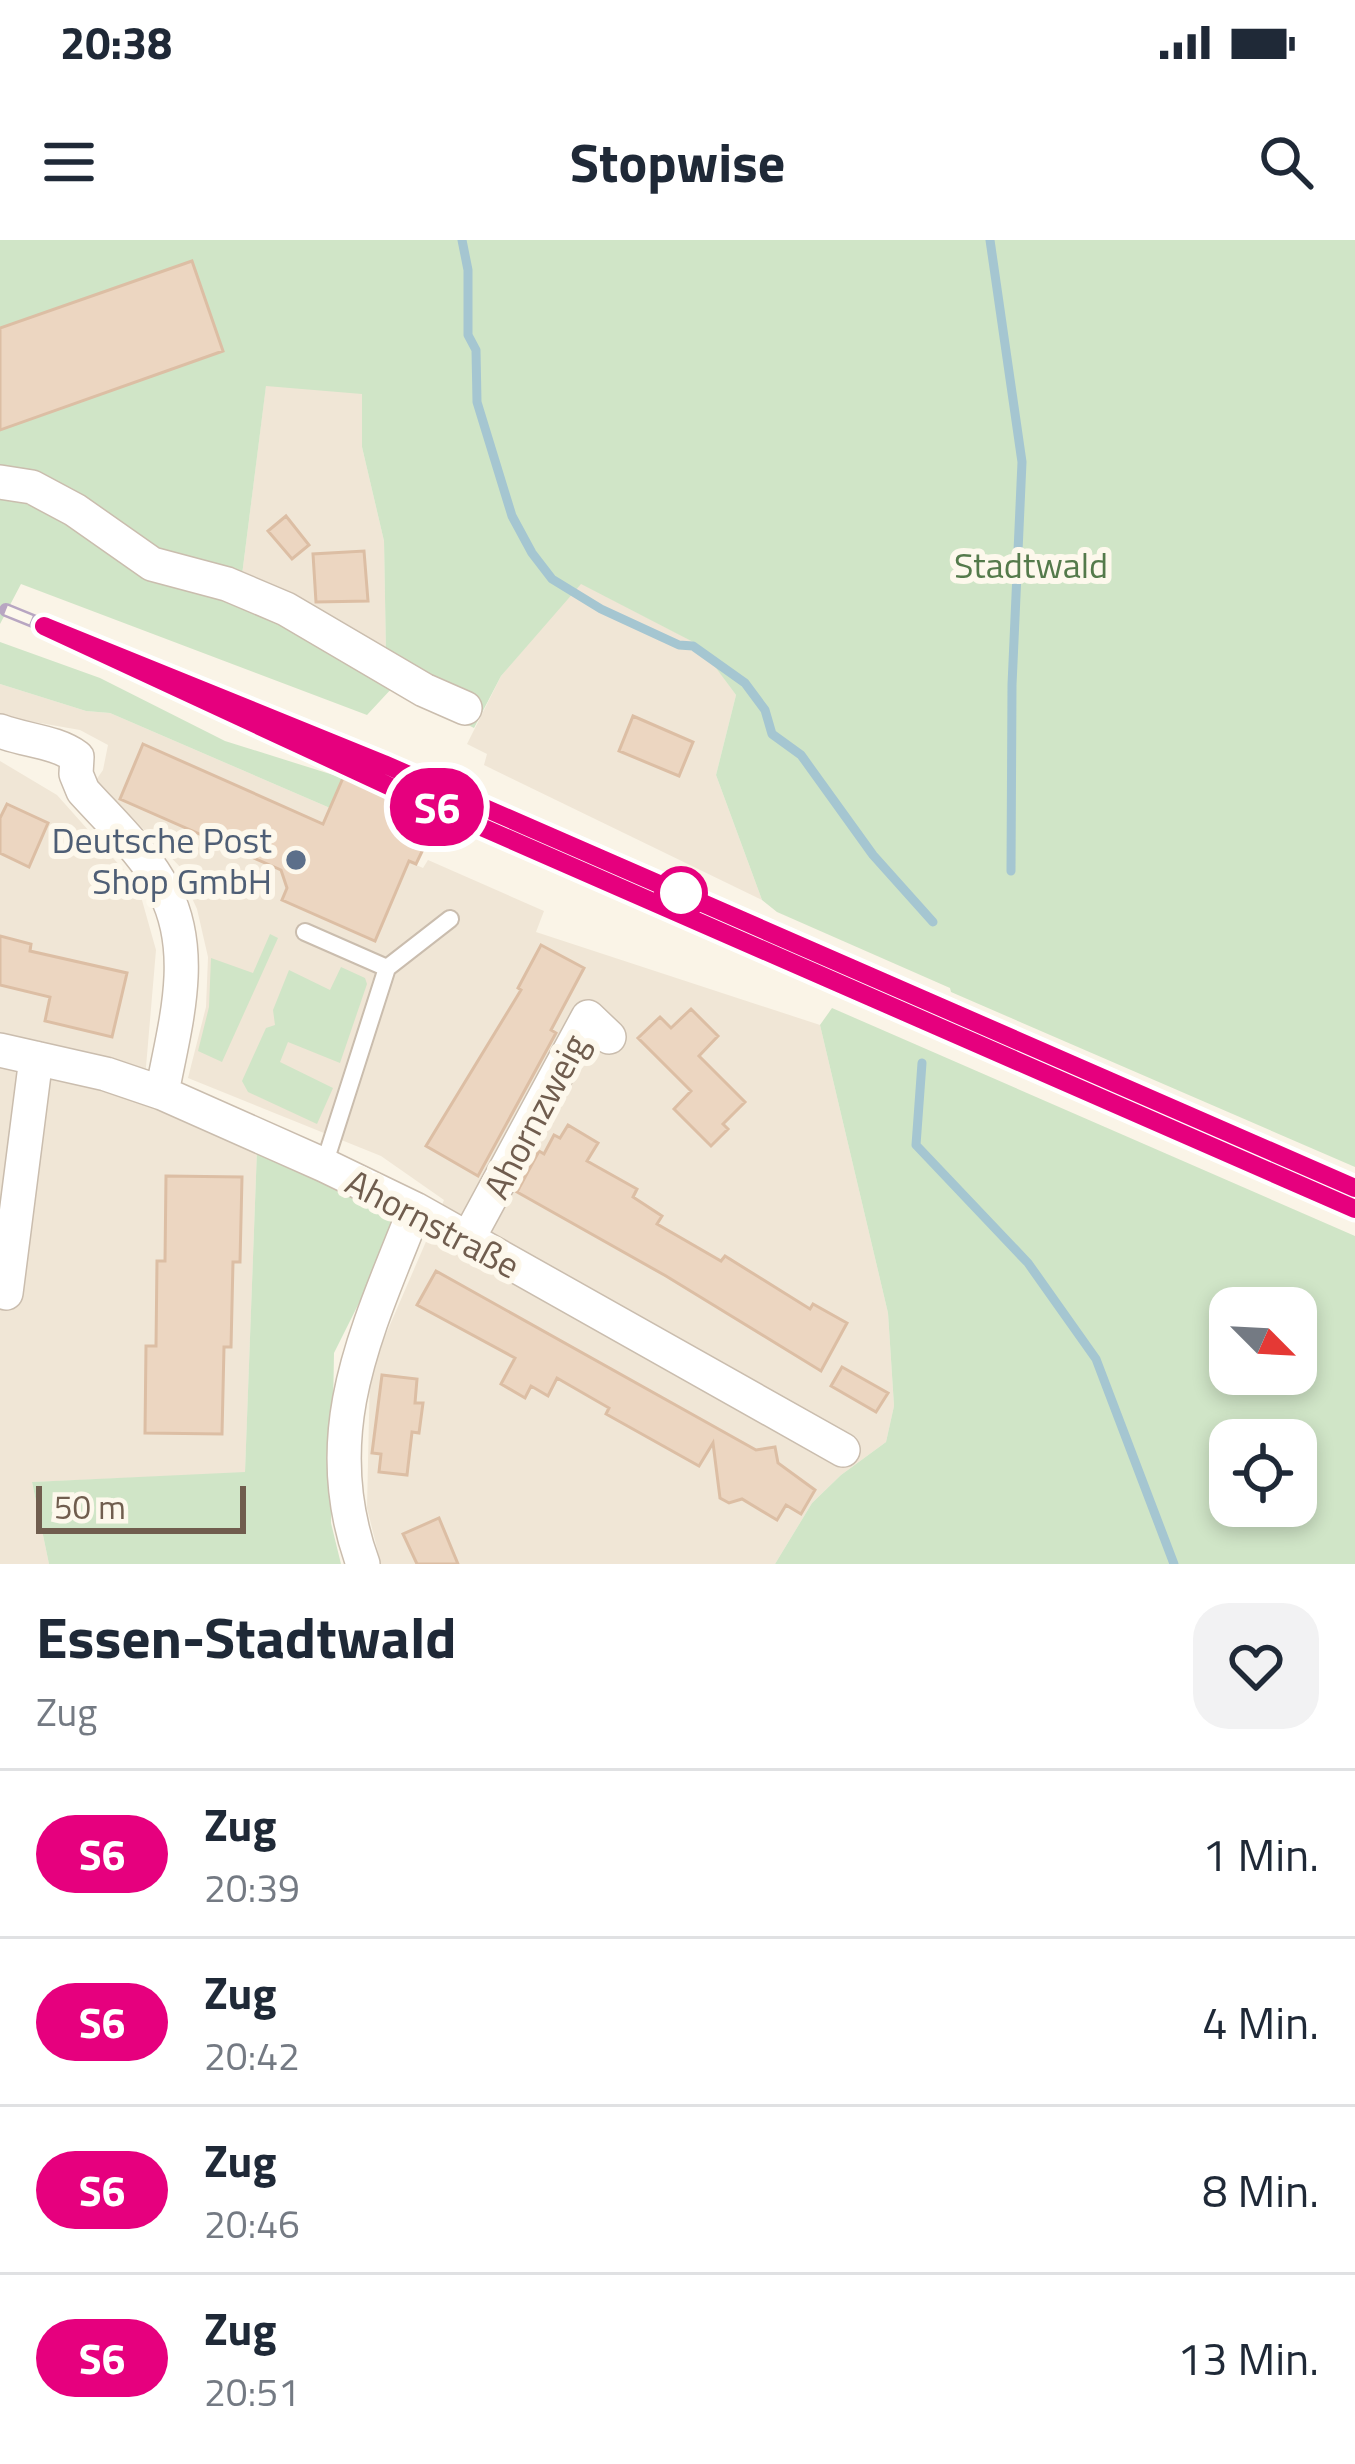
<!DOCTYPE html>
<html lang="de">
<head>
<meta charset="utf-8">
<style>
	:root { --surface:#fff; --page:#f2f2f3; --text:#1f2937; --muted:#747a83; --line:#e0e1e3 }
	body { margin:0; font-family:"Titillium Web",sans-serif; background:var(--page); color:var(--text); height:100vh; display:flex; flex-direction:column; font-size:45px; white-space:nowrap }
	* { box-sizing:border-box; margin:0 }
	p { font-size:39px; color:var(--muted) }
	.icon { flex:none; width:66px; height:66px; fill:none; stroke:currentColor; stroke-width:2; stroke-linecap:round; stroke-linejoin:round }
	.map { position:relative; height:1324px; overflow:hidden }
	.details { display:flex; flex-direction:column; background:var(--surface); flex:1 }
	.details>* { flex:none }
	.badge { padding:0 24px; border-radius:39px; font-size:42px; line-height:78px }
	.needle { width:78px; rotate:114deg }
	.buttons { position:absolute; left:1209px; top:1047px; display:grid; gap:24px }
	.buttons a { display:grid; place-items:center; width:108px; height:108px; border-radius:24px; background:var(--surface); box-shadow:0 6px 18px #0003; font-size:60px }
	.scale { position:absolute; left:36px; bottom:30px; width:210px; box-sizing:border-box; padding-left:12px; border:6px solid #705d4e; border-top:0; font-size:33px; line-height:42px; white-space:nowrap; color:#705d4e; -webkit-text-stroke:9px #fdf8ec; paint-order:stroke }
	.map>.badge { position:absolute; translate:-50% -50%; box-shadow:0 0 0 6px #fff }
	.round { display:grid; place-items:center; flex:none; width:126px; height:126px; border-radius:36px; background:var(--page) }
	.head { display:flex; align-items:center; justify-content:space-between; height:204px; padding:0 36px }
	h1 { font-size:57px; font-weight:700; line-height:90px }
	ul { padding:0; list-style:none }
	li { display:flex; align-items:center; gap:36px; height:168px; padding:0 36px; border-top:3px solid var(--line) }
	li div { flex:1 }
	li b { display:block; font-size:45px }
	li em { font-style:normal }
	li .badge { min-width:132px; font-weight:700; text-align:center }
	.status { display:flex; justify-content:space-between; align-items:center; height:84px; padding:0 60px; background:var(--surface); direction:ltr }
	.status svg { height:33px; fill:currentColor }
	header { display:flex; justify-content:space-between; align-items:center; height:156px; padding:0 36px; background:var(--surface); font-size:54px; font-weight:700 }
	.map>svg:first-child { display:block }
	.residential { fill:#f0e6d6 }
	.green { fill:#d0e5c7; fill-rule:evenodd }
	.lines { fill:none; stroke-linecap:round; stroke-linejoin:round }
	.stream { stroke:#a5c6d1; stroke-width:9 }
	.building { fill:#ecd6c1; stroke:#dcbea4; stroke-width:3 }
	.lane-casing { stroke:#cabdae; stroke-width:20 }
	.street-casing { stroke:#cabdae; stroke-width:36 }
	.lane { stroke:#fff; stroke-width:16 }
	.street { stroke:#fff; stroke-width:33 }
	.rail-casing { stroke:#b8a6c2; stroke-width:14 }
	.rail { stroke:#fdf8ec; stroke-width:9; stroke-dasharray:27; stroke-linecap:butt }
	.line-casing { stroke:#fff; stroke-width:27 }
	.line { stroke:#e6007e; stroke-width:18 }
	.service-dot { fill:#5c6f8a; stroke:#fdf8ec; stroke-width:4.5 }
	.stop-dot { fill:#fff; stroke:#e6007e; stroke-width:6 }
	.labels { text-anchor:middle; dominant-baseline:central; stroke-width:12; stroke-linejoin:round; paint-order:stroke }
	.park-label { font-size:36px; fill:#547a4b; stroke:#fdf8ec }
	.service-label { font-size:36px; fill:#4e5e75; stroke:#fdf8ec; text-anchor:end }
	.street-label { font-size:36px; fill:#705d4e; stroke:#fdf8ec }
</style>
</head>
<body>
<div class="status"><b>20:38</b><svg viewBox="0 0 49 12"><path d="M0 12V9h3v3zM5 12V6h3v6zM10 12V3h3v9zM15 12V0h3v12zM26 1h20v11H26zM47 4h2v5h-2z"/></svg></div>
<header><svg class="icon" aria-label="menu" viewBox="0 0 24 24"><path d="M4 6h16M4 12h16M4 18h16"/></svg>Stopwise<svg class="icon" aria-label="search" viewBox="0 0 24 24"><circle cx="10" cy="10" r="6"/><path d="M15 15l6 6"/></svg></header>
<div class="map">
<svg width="1355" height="1324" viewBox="0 0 1355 1324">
	<rect width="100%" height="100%" fill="#faf4e7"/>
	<path class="residential" d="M266,145L362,153V207L384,301L386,415L242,335Z
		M580,343L700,405L736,455L716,535L762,660L484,525L487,514L467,504L501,436Z
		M0,444L86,471L110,473L330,568L324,584L423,628L428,620L544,671L536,692L820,785L888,1073L894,1166L886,1202L841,1235L812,1263L775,1324H381L367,1268L370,1131L444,960L381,916L188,838L206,767L208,717L197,669L186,645V633L96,540L103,530L108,505L80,490L0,476Z
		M0,521L57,555L138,646L156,710L143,862L257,909L245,1233L32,1242L49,1324H0Z"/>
	<path class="green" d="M0,0H1355V927L951,752L950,748L777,672L762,660L716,535L736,455L699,405L581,344L501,436L474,488L393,447L367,475L21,344L0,384ZM266,146L362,154V207L384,301L386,415L242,335Z
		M0,402L100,438L225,501L343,538L330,568L110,473L86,471L0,444Z
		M270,694L278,698L222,822L198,811L209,767L211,718L253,733Z
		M341,727L365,738L367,744L340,823L288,802L280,822L333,848L317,884L248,852L242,841L266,788L275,785L273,770L289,730L330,750Z
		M832,768L1355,996V1324H775L812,1263L841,1235L886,1202L894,1166L888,1073L820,785ZM1230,1068H1296V1134H1230ZM1230,1200H1296V1266H1230Z
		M257,909L400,981L334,1113L331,1283L341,1324H49L32,1242L245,1232Z"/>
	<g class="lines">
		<path class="stream" d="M462,0L468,30V95L476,110L477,162L512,276L532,313L552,339L601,369L679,405L693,406L745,443L765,470L772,494L801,515L873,615L933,682
			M990,0L1022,222L1012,445L1011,631
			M922,823L916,905L1028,1023L1096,1119L1174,1324"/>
	</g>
	<path class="building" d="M192,21L223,111L0,190V88Z
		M286,276L309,305L292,319L268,291Z
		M364,311L368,361L316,362L313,314Z
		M633,476L693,502L679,536L619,511Z
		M143,504L323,584L343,538L409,567L411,562L440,574L416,624L409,621L375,701L282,660L287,648L281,630L120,559Z
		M7,564L48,583L29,627L0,613V578Z
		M0,696L31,704L30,711L127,733L112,797L45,781L50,757L0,745Z
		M541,705L584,728L551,790L556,793L478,936L426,906L521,750L518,748Z
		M691,769L718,796L699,816L745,862L723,884L728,889L711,906L674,869L691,851L638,798L660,777L671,788Z
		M568,885L598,903L587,921L637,949L633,957L662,976L657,984L721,1021L725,1016L810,1069L813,1064L847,1083L821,1131L666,1036L517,952L539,911L544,914L554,895L560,898Z
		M166,936L242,937L240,1022H233L231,1107H224L222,1194L145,1193L146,1106H156L157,1021H165Z
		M436,1031L756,1210L775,1207L778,1223L815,1250L801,1274L786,1265L777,1280L742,1259L729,1263L720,1258L713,1203L699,1226L606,1174L609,1168L557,1138L548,1156L531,1146L525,1158L501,1144L515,1118L417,1065Z
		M842,1127L888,1153L876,1172L831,1146Z
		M382,1135L417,1139L415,1163H423L419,1193L412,1192L407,1235L379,1232L381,1214L372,1213Z
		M439,1278L458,1324H417L403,1294Z"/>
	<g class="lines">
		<g class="lane-casing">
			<path id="lane" d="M305,692L387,728L324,925
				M387,728L450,679"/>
		</g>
		<g class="street-casing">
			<path id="street" d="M0,242L32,247L75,270L152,324L227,344L286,369L424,450L465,468
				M0,491C26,501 55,501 77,517L76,534L83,551C111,582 147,615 165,652C197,715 174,788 162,853
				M0,810L106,834L162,853L324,925L415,969L843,1210
				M468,999L588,777L609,797
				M6,1053L36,818
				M363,1324C315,1193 367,1091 415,969"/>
		</g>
		<use href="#lane" class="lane"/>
		<use href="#street" class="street"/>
		<g class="rail-casing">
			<path id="rail" d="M6,370L384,524L1355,948
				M430,564L1355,969"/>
		</g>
		<use href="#rail" class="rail"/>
	</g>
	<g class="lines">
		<g class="line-casing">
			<path id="line" d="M1355,948L384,524L44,386L406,554L1355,969"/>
		</g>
		<use href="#line" class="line"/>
	</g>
	<circle class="service-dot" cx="296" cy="620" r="12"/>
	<circle class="stop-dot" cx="681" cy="653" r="24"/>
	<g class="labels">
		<g class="park-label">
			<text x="1031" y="324">Stadtwald</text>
		</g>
		<g class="service-label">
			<text x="272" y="599">Deutsche Post<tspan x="272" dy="41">Shop GmbH</tspan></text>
		</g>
		<g class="street-label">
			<text transform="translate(535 876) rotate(-62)">Ahornzweig</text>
			<text transform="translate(433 983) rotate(28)">Ahornstraße</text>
		</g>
	</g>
</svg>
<div class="buttons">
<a><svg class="needle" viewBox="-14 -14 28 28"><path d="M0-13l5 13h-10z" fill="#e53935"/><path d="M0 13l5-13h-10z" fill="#747a83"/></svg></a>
<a><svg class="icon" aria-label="locate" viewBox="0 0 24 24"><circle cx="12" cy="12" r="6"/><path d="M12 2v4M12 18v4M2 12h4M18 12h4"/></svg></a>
</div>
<div class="scale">50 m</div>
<b class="badge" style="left:437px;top:567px;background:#e6007e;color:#fff">S6</b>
</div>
<section class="details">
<div class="head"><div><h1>Essen-Stadtwald</h1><p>Zug</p></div><a class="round"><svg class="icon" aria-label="heart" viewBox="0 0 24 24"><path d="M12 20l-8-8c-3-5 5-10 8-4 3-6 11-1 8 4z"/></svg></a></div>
<ul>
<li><span class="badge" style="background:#e6007e;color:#fff">S6</span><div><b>Zug</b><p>20:39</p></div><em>1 Min.</em></li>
<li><span class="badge" style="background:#e6007e;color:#fff">S6</span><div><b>Zug</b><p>20:42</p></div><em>4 Min.</em></li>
<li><span class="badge" style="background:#e6007e;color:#fff">S6</span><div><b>Zug</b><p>20:46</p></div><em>8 Min.</em></li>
<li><span class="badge" style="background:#e6007e;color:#fff">S6</span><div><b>Zug</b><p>20:51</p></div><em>13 Min.</em></li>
</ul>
</section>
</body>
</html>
